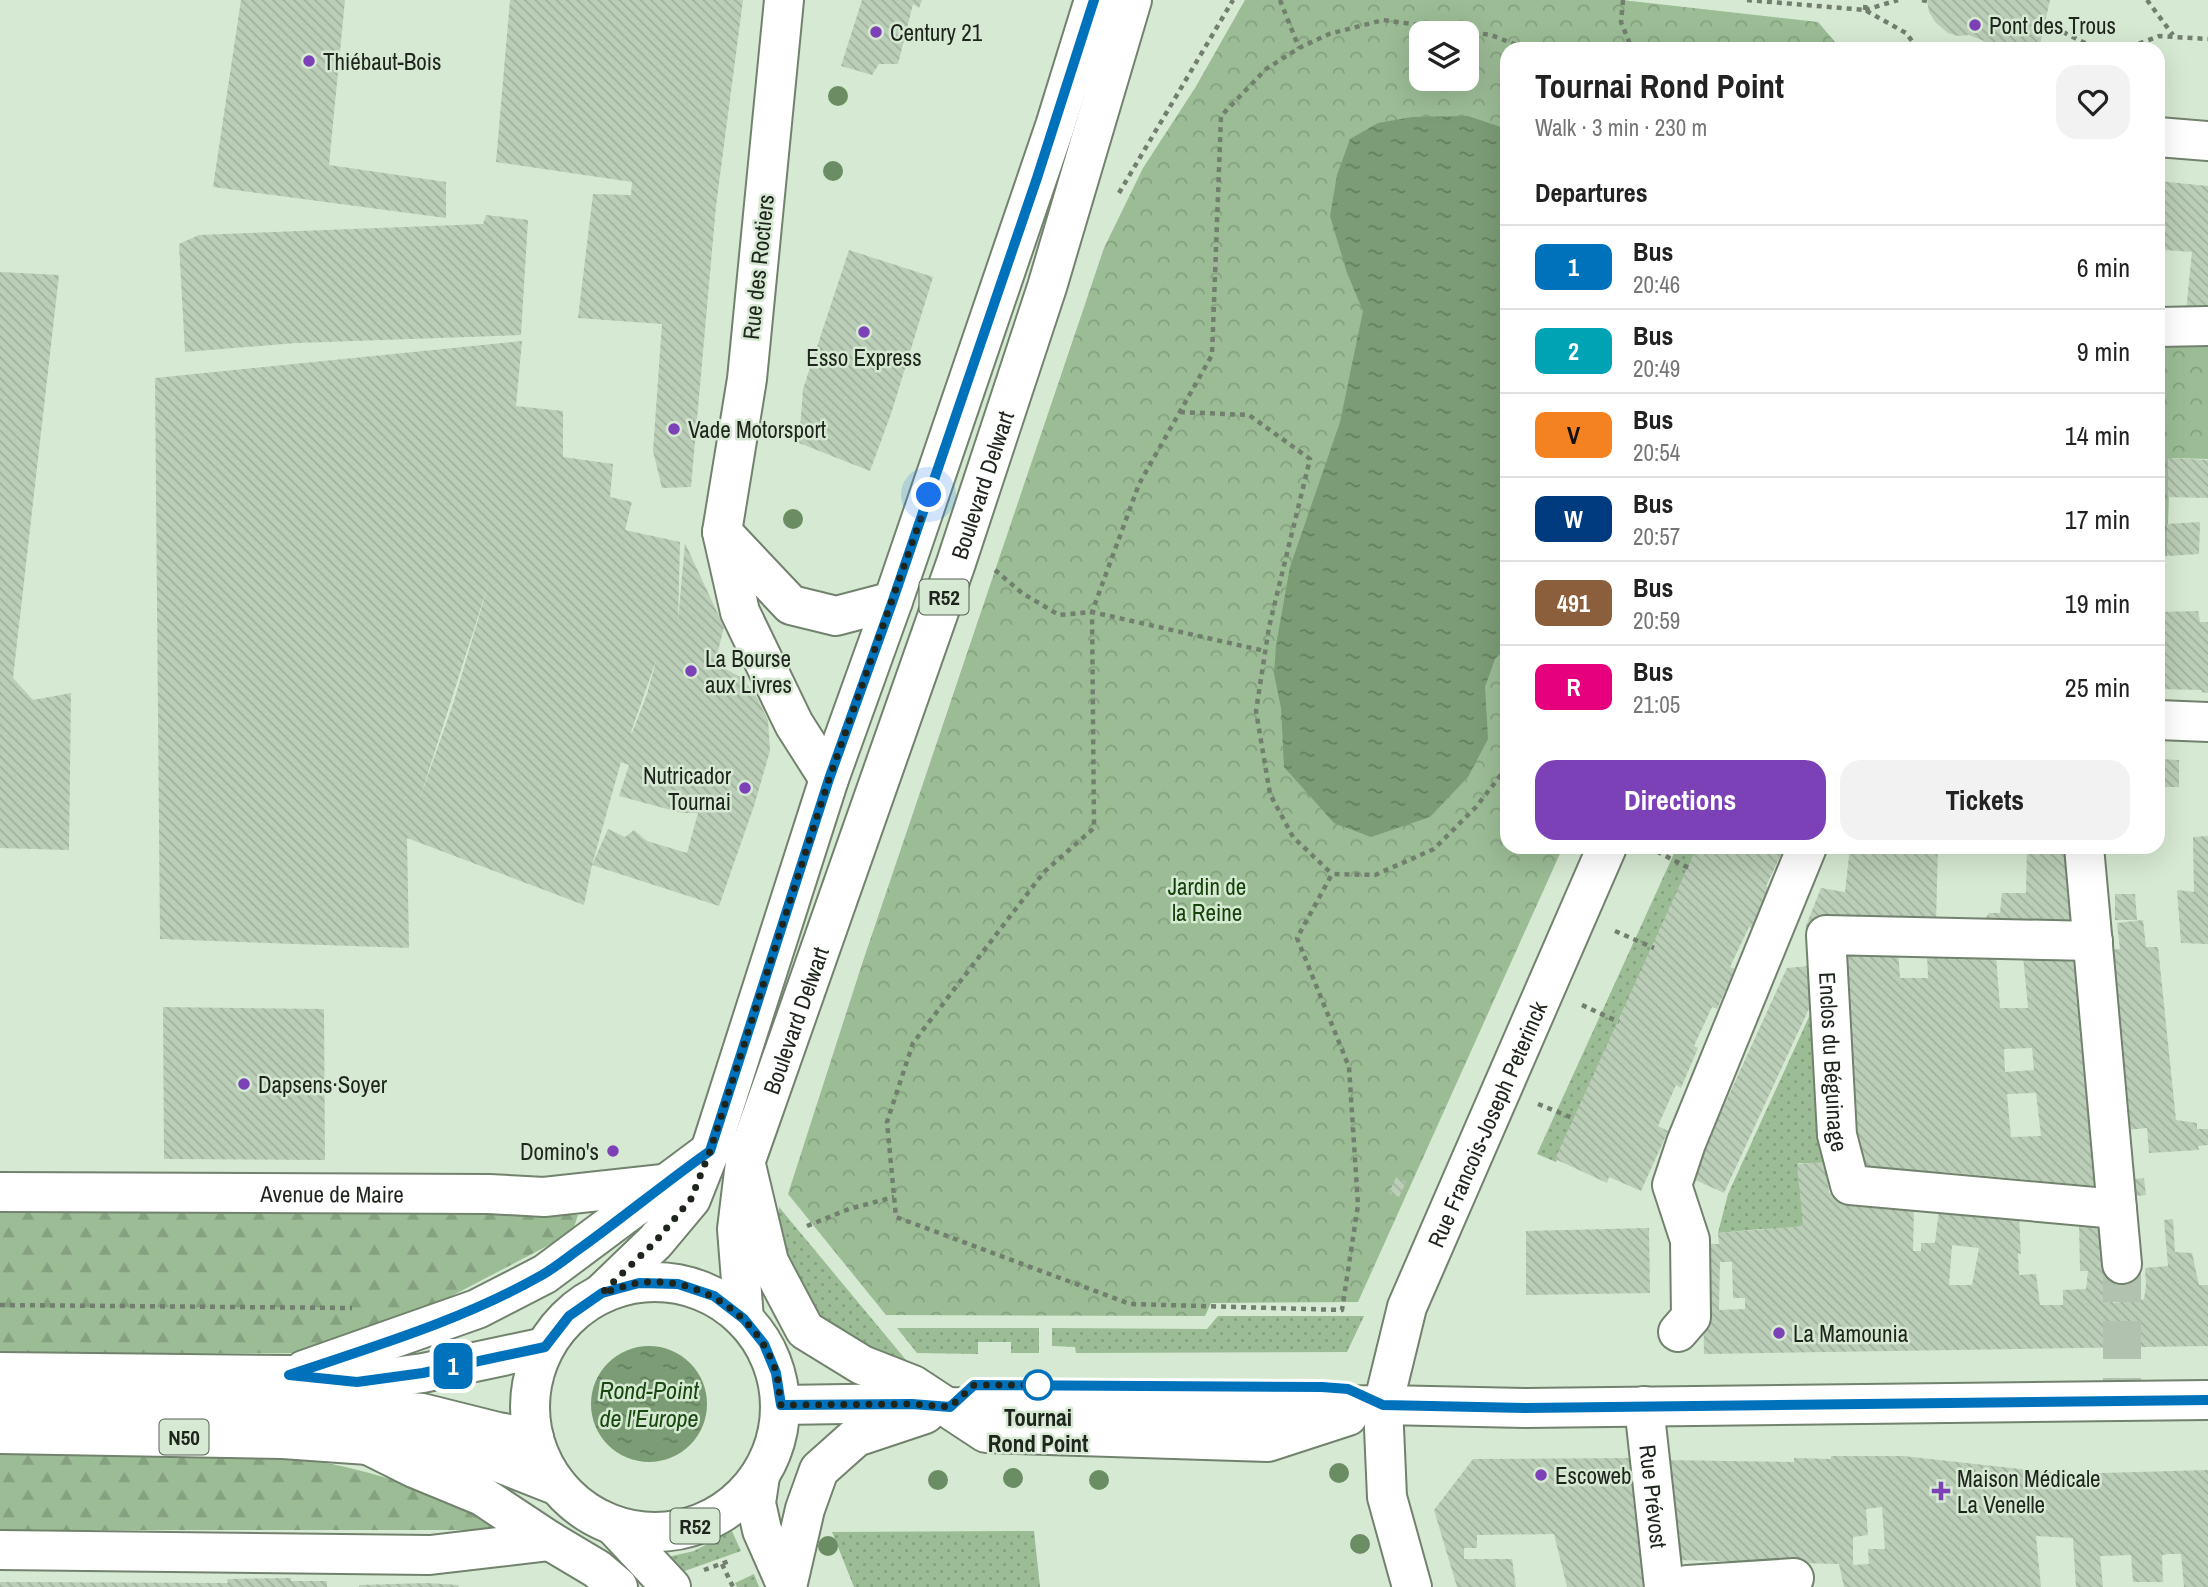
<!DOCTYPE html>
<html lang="en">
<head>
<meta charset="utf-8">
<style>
	:root { --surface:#fff; --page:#f2f2f2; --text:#222; --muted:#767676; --line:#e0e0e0; --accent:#7c41b7 }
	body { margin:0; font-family:"Archivo Narrow",sans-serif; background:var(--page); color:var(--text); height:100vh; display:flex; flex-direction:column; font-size:26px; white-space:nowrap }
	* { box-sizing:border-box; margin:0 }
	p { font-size:23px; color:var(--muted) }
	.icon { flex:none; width:38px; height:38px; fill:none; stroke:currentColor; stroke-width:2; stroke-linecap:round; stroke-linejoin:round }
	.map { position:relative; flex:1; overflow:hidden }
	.panel { position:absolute; left:1500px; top:42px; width:665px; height:812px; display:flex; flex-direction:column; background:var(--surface); border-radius:21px; box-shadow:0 7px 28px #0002 }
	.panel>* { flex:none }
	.badge { padding:0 14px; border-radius:10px; font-size:24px; line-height:46px }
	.controls { position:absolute; left:1409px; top:21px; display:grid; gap:14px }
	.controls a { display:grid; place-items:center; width:70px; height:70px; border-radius:14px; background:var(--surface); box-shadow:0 7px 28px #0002; font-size:35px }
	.you { position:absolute; width:35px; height:35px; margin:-18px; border:5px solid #fff; border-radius:50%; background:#1a73e8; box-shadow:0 0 0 10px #1a73e833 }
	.map>.badge { position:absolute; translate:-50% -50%; box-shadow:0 0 0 4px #fff }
	h2 { padding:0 35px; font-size:26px; line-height:63px }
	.round { display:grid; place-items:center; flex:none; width:74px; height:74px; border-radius:21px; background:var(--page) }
	.head { display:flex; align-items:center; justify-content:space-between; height:119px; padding:0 35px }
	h1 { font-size:33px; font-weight:800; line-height:52px }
	.action { display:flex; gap:14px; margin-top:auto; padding:14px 35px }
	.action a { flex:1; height:80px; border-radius:21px; background:var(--accent); color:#fff; font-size:28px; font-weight:800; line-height:80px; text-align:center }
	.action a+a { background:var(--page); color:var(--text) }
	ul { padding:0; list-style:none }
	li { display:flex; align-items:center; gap:21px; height:84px; padding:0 35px; border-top:2px solid var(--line) }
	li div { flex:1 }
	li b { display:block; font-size:26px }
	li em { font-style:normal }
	li .badge { min-width:77px; font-weight:700; text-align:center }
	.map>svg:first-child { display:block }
	.grass { fill:url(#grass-dots) }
	.forest { fill:url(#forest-firs) }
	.park { fill:url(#park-crowns); fill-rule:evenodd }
	.water { fill:url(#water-ripples) }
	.building { fill:url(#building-back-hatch); fill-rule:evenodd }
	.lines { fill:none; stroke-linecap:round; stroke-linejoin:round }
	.minor-tunnel { stroke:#b1c2ae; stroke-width:38; stroke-dasharray:38 19; stroke-linecap:butt }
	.minor-casing { stroke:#71826d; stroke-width:42 }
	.major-casing { stroke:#71826d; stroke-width:42 }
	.path { stroke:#727f6f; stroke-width:4.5; stroke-dasharray:5 5; stroke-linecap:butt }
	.minor { stroke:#fff; stroke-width:38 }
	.major { stroke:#fff; stroke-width:38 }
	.tree { fill:#6b8d64 }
	.line-casing { stroke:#fff; stroke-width:16 }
	.line { stroke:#0072bc; stroke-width:10 }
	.walk { stroke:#1e251c; stroke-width:7; stroke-dasharray:0 12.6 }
	.poi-dot { fill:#7c41b7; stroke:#d6e9d2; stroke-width:2.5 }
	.stop-dot { fill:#fff; stroke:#0072bc; stroke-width:3.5 }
	.labels { text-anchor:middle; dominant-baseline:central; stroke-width:5; stroke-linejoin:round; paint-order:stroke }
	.shield { fill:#d6e9d2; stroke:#556053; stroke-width:2 }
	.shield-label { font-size:21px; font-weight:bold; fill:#1e251c }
	.poi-label { font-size:23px; fill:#1e251c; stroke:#d6e9d2; text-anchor:start }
	.street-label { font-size:23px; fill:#1e251c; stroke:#d6e9d2 }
	.park-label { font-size:23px; fill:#14420a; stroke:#d6e9d2 }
	.stop-label { font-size:23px; font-weight:bold; fill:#1e251c; stroke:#d6e9d2 }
	.water-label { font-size:24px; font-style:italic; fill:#194710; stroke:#d6e9d2 }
</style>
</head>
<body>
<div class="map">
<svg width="2208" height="1587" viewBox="0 0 2208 1587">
	<defs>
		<pattern id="grass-dots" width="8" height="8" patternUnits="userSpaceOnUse" patternTransform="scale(1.75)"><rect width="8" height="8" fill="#9bbc95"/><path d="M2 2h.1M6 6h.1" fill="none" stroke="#85a180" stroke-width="1.8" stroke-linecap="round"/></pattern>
		<pattern id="forest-firs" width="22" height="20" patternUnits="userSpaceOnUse" patternTransform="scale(1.75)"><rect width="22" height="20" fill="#9bbc95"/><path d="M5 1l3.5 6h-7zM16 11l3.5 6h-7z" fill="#85a180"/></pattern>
		<pattern id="park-crowns" width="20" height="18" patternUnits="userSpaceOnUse" patternTransform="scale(1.75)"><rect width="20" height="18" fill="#9bbc95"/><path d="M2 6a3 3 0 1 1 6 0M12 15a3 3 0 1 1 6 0" fill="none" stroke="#85a180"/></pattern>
		<pattern id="water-ripples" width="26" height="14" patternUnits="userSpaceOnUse" patternTransform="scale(1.75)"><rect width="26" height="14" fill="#7b9c75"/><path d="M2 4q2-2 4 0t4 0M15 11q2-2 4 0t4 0" fill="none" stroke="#647f5f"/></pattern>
		<pattern id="building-back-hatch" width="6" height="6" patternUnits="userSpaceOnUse" patternTransform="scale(1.75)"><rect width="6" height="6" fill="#bbceb7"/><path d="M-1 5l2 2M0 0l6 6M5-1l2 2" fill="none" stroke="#a0b19d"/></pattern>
	</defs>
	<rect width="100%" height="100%" fill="#d6e9d2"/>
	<path class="grass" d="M1677,847H1700L1556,1162L1537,1154Z
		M1814,1006L1828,1164L1798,1163L1804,1225L1795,1228L1761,1229L1718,1233L1728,1194Z
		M779,1207L906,1360L907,1366H891L892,1355C872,1349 835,1332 820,1317C793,1290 777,1245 779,1207Z
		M1218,1316H1364L1347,1352L1076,1353L1075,1347L1052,1346V1328L1207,1329Z
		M897,1328H1039V1353H1011V1342H978V1354L917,1353Z
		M732,1531L741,1551L679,1573L668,1557L694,1551Z
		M1034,1531L1040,1587H854L832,1532Z
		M754,1574L759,1587H737L735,1583Z"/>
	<path class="forest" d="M0,1212L578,1215L572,1233L442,1301L359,1330L307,1353L0,1354Z
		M0,1450C102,1451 207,1445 309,1460C375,1470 436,1494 497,1518L496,1530H0Z"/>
	<path class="park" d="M1245,0H1622L1818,22L1841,49H1507V847H1563L1358,1302L1211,1303L1205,1316L886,1315L788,1194L862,964L1104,248L1143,168L1195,88ZM1421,33H1466V79H1421Z
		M2208,340V459L2170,458L2167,556L2158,557V341Z"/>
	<path class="water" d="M1468,116L1507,129V648L1495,659L1485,687L1488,739L1468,777L1430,817L1371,837L1334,823L1284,767L1281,708L1274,674L1276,645L1290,567L1340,422L1363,311L1347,273L1330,216L1337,175L1350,139L1378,123L1412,117Z
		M591 1404a58 58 0 1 1 116 0a58 58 0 1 1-116 0Z"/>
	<path class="building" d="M241,0H345L329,165L446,182V218L213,187Z
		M510,0H743L716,206L691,487L662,488L653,451L662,324L578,318L593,194L631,195L632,182L496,162Z
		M862,0H922L919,8L913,4L898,64H879L872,75L841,66Z
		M1927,0H2050L2039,49H2004L1969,35L1958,36L1948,33L1935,22L1929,12Z
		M2158,181L2208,186V311H2186L2192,252L2165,250L2164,253L2158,252Z
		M486,215L528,220L521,335L296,343L185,352L179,244L199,235L483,224Z
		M849,250L933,277L891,414L870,471L799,443L803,389Z
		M0,272L59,275L13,678L33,700L71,693L69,850L0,848Z
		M522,341L516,406L563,411V457L613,464L610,497L632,502L625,530L680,542L678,621L685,543L724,627L715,663L742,678L756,696L768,720L770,751L754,806L719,906L592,865L584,905L407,838L409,948L160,939L155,378ZM490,579L454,701L419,801ZM657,658L647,694L632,733L631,732ZM621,762L629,765L619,796L682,813H698L687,853L647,841L634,830L625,837L608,829L592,865Z
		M2168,458L2208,460V498L2168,497Z
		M2200,522L2199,554L2167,556V524Z
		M2198,611L2200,622H2208V693L2201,692L2202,690L2158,689V612Z
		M2158,759L2179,760V787H2158Z
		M2208,836V944L2181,943L2177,890L2194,892L2193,837Z
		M1697,847H1790L1789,850L1784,848L1766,886L1771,889L1753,929L1749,927L1730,967L1735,969L1717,1009L1712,1007L1694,1046L1698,1048L1681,1088L1676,1085L1658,1126L1668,1131L1641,1191L1609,1177L1607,1183L1555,1159Z
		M1850,847H1938L1936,923L1840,921L1805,928L1821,888L1845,892Z
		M2027,847H2073L2081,932L1985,926V919L1989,913H2000L2002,893H2026Z
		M2115,894H2135L2137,920H2115Z
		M2143,920L2146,947H2158L2176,1120L2197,1123V1129H2208V1145L2198,1146L2199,1150L2149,1153L2147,1128L2127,1130L2109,950L2120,949L2117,923Z
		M1840,949L1898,950L1900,978H1928L1927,953L1996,955L2000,1008H2028L2023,956L2081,957L2106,1187L1944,1172L1943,1175L1855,1168ZM2032,1048L2034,1070L2005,1072L2004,1049ZM2036,1093L2041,1136L2011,1137L2007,1094Z
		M1809,966L1812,1002L1724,1193L1691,1178L1787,968Z
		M163,1007L324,1009L325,1160L164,1159Z
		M1826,1162L1829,1193L1861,1196L1914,1207L1913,1251H1921V1243H1935L1939,1210L2019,1216L2021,1254L2018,1253L2019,1275L2036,1274L2040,1305H2063V1290L2086,1289L2088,1271H2080L2079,1222L2100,1223L2113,1303L2144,1299L2146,1286L2145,1268L2168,1266L2164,1220L2173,1219L2175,1252L2192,1253L2199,1285H2208V1346L1704,1354L1702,1244H1719L1718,1233L1803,1226L1797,1164ZM1952,1245L1979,1248L1972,1285H1949ZM1720,1262H1732L1733,1298H1745V1309L1719,1310Z
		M1396,1177L1406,1182L1399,1197L1389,1193Z
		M2144,1178L2146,1195L2136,1196L2135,1179Z
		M1649,1228L1650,1293L1526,1295V1231Z
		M1831,1456H1903L2067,1474L2208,1470V1587H2184L2181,1554H2169L2162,1555L2163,1582H2133L2131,1555L2100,1556L2103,1587H2076L2073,1538L2036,1536L2041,1587H1844L1839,1564L1673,1560L1659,1460L1794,1462V1458L1831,1459ZM1882,1507L1885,1549H1868L1869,1564L1853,1565V1537L1868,1535L1866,1509Z
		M1634,1458L1650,1587H1567L1554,1534L1477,1535V1548H1464V1559H1512L1516,1587H1457L1434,1510L1473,1459Z
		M291,1578V1581H327V1587H0V1582L228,1583L227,1579Z
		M427,1583L459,1585L458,1587H359V1585Z"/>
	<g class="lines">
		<path class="minor-tunnel" d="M2122,1264V1401"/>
		<g class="minor-casing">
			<g id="minor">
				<path d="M784,0L747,379L722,532L740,612L794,724L829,779"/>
				<path d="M2158,137L2208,141"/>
				<path d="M2158,327L2208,326"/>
				<path d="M722,532L791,605L836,616L893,601"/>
				<path d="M2158,720L2208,722"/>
				<path d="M2084,847L2122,1264"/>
				<path id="s1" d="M2093,941L1826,935L1837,1135L1850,1185L2117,1209"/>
				<path d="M746,1165L769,1262L805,1330L862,1365L913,1385L986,1433L1268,1442L1348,1416"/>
				<path id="s2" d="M0,1192L489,1194L544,1197L663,1184"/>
				<path d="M1678,1332L1691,1317L1690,1240L1672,1185L1686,1143L1807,847"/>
				<path d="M0,1402L282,1406L387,1410L422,1413L498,1432L534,1438"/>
				<path d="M781,1405L912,1403L950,1407L1123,1409L1383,1405L1525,1408L2208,1400"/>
				<path id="s3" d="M1644,1406L1664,1587"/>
				<path d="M0,1550L430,1555L550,1541"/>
				<path d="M1687,1585L1794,1578"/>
				<path d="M787,1587L805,1509L819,1470L856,1437L925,1414"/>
				<path id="s4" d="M1412,1587L1387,1497L1383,1405L1407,1307L1607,847"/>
			</g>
		</g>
		<g class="major-casing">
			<g id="major">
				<circle cx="655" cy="1407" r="125"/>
				<path d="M602,1293L655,1242L691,1199L710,1151L829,779L893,601L1055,126L1094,0"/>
				<path id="s5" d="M744,1319L737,1229L745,1163L956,563L1047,287L1132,0"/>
				<path d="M304,1370L477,1309L545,1274L710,1151"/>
				<path d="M0,1372L289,1375L357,1382L423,1373L545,1347"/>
				<path d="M0,1434L283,1439L368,1445L421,1440L446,1442L558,1486"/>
				<path d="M368,1445L414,1468L482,1496L550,1541L597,1569L618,1587"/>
				<path d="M760,1476L756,1503L762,1530L787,1587"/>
				<path d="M614,1526L671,1587"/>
			</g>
		</g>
		<path class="path" d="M1280,0L1299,48
			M1623,0L1621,22L1632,49
			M1747,0L1865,10L1906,33L1918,49
			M1922,0L1927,1
			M2147,0L2173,35
			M1865,10L1898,0
			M1865,10L1866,0
			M2045,23L2091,46L2130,47L2159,36L2208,39
			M1119,193L1233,0
			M1180,412L1249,415L1310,459L1269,627L1256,711L1270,794L1293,837L1332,874
			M995,570L1022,593L1059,615L1092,612L1265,651
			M1507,767L1476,807L1434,849L1375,875L1332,874L1297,938L1349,1067L1358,1205L1342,1310L1130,1304L896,1217L887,1122L913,1043L1044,872L1094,828L1092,612L1139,484L1212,355L1221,116L1266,69L1299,48L1329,34L1383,20L1491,35L1527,49
			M1648,847L1691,869
			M1615,931L1654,948
			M1582,1005L1619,1022
			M1538,1104L1575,1119
			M807,1226L849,1209L894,1197
			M0,1305L352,1308
			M722,1564L733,1587
			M704,1570L732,1560"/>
		<use href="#minor" class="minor"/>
		<use href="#major" class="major"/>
	</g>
	<g class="tree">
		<circle cx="838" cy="96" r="10"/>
		<circle cx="833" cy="171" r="10"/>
		<circle cx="793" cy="519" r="10"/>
		<circle cx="1339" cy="1473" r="10"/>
		<circle cx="1013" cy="1478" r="10"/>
		<circle cx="938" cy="1480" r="10"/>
		<circle cx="1099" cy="1480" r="10"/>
		<circle cx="1360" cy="1544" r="10"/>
		<circle cx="828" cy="1546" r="10"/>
	</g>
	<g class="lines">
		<g class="line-casing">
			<path id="line" d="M1094,0L1037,178L893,600L829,779L710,1151C666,1182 625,1216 582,1247C569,1256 556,1267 542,1275C463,1320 375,1346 289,1375L357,1382L423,1373L545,1347L569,1316L602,1293L639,1283L678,1284L714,1296L744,1319L764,1344L776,1373L781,1405L912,1404L950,1407L974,1385L1322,1387L1348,1389L1383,1405L1525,1408L2208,1400"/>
		</g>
		<use href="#line" class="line"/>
		<path class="walk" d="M929,495L829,779L710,1151L691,1199L655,1242L602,1293C614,1290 626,1285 638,1283C698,1274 759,1316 776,1372C779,1382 779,1394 781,1405L912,1404L950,1407L974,1385H1038"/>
	</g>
	<g class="poi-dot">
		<circle cx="1975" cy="25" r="7"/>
		<circle cx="876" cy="32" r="7"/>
		<circle cx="309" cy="61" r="7"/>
		<circle cx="864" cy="332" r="7"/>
		<circle cx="674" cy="429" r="7"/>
		<circle cx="691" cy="671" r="7"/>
		<circle cx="745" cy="788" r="7"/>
		<circle cx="244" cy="1084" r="7"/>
		<circle cx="613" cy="1151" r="7"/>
		<circle cx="1779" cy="1333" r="7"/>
		<circle cx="1541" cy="1475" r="7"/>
		<path d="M1937.5 1480.5h7v7h7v7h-7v7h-7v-7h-7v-7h7z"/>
	</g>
	<circle class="stop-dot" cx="1038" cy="1385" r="14"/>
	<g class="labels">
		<g class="shield">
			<rect x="919.5" y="579.5" width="49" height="35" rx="5"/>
			<rect x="159.5" y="1419.5" width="49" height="35" rx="5"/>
			<rect x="670.5" y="1508.5" width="49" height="35" rx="5"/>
		</g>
		<g class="shield-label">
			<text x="944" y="597">R52</text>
			<text x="184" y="1437">N50</text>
			<text x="695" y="1526">R52</text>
		</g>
		<g class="poi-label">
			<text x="1989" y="25">Pont des Trous</text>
			<text x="890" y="32">Century 21</text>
			<text x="323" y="61">Thiébaut-Bois</text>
			<text x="864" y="357" text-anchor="middle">Esso Express</text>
			<text x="688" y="429">Vade Motorsport</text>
			<text x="705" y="658">La Bourse<tspan x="705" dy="26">aux Livres</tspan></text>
			<text x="731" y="775" text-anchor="end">Nutricador<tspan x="731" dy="26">Tournai</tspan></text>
			<text x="258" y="1084">Dapsens·Soyer</text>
			<text x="599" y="1151" text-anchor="end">Domino's</text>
			<text x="1793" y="1333">La Mamounia</text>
			<text x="1555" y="1475">Escoweb</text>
			<text x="1957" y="1478">Maison Médicale<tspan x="1957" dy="26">La Venelle</tspan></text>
		</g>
		<g class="street-label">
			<text transform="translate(758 267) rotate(-84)">Rue des Roctiers</text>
			<text stroke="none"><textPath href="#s5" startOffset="875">Boulevard Delwart</textPath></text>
			<text stroke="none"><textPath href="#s5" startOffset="308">Boulevard Delwart</textPath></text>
			<text stroke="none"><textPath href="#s1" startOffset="394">Enclos du Béguinage</textPath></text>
			<text stroke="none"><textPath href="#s4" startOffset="486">Rue Francois-Joseph Peterinck</textPath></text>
			<text stroke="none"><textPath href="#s2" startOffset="332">Avenue de Maire</textPath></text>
			<text stroke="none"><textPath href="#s3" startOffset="91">Rue Prévost</textPath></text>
		</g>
		<g class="park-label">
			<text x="1207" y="886">Jardin de<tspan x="1207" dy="26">la Reine</tspan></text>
		</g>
		<g class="stop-label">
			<text x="1038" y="1417">Tournai<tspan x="1038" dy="26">Rond Point</tspan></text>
		</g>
		<g class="water-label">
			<text x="649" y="1390">Rond-Point<tspan x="649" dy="28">de l'Europe</tspan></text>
		</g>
	</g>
</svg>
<div class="controls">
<a><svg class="icon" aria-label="layers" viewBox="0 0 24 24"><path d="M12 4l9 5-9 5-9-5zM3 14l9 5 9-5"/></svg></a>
</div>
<div class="you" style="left:929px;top:495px"></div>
<b class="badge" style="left:453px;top:1366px;background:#0072bc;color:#fff">1</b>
<section class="panel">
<div class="head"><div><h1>Tournai Rond Point</h1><p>Walk · 3 min · 230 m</p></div><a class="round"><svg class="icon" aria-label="heart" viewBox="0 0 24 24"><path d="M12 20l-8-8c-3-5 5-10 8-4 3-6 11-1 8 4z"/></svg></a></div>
<h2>Departures</h2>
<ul>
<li><span class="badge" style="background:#0072bc;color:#fff">1</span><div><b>Bus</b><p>20:46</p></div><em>6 min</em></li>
<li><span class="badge" style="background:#00a3b4;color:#fff">2</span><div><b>Bus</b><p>20:49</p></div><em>9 min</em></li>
<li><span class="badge" style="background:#f58220;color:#111">V</span><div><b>Bus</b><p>20:54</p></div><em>14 min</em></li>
<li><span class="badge" style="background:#003b80;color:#fff">W</span><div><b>Bus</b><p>20:57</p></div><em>17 min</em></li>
<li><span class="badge" style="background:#8b5e3c;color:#fff">491</span><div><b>Bus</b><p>20:59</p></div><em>19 min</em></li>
<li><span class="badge" style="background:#e6007e;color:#fff">R</span><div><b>Bus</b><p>21:05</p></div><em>25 min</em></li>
</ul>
<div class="action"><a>Directions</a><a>Tickets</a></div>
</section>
</div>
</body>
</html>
